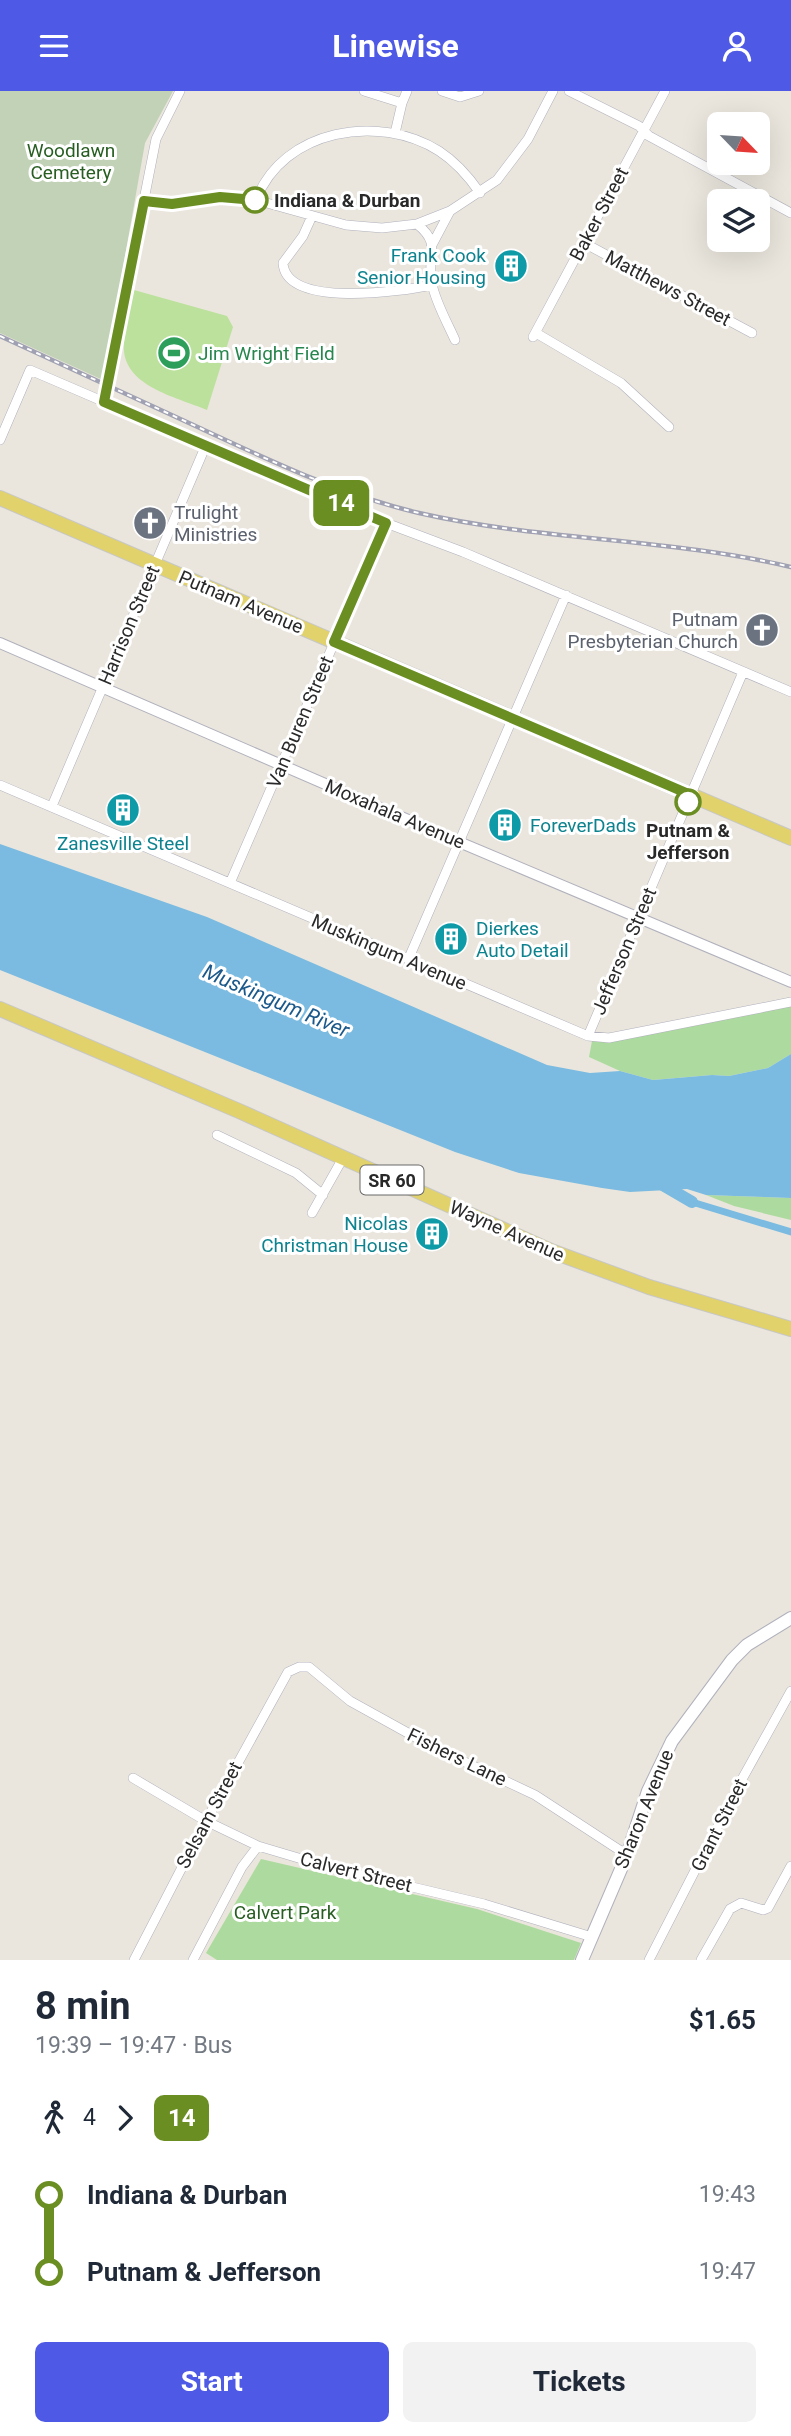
<!DOCTYPE html>
<html lang="en">
<head>
<meta charset="utf-8">
<style>
	:root { --surface:#fff; --page:#f2f2f3; --text:#1f2937; --muted:#747a83; --accent:#4e5ae6 }
	body { margin:0; font-family:Roboto,sans-serif; background:var(--page); color:var(--text); height:100vh; display:flex; flex-direction:column; font-size:26px; white-space:nowrap }
	* { box-sizing:border-box; margin:0 }
	p { font-size:23px; color:var(--muted) }
	.icon { flex:none; width:38px; height:38px; fill:none; stroke:currentColor; stroke-width:2; stroke-linecap:round; stroke-linejoin:round }
	.map { position:relative; height:1869px; overflow:hidden }
	.drawer { display:flex; flex-direction:column; background:var(--surface); flex:1 }
	.drawer>* { flex:none }
	.badge { padding:0 14px; border-radius:10px; font-size:24px; line-height:46px }
	.needle { width:46px; rotate:115deg }
	.buttons { position:absolute; left:707px; top:21px; display:grid; gap:14px }
	.buttons a { display:grid; place-items:center; width:63px; height:63px; border-radius:10px; background:var(--surface); box-shadow:0 7px 28px #0002; font-size:35px }
	.map>.badge { position:absolute; translate:-50% -50%; box-shadow:0 0 0 4px #fff }
	.legs { display:flex; align-items:center; gap:10px; height:77px; padding:0 35px; font-size:23px }
	.legs p { margin-inline-start:auto }
	.headline { display:flex; align-items:center; justify-content:space-between; height:119px; padding:0 35px }
	h1 { font-size:38px; font-weight:700; line-height:52px }
	.cta { display:flex; gap:14px; margin-top:auto; padding:14px 35px }
	.cta a { flex:1; height:80px; border-radius:10px; background:var(--accent); color:#fff; font-size:28px; font-weight:700; line-height:80px; text-align:center }
	.cta a+a { background:var(--page); color:var(--text) }
	ul { padding:0 35px; list-style:none }
	li { display:flex; align-items:center; gap:24px; height:77px; font-size:26px }
	li i { display:grid; place-items:center; width:10px; height:100%; margin:0 9px; background:currentColor }
	li i::after { content:''; width:18px; height:18px; margin:-9px; border:5px solid; border-radius:50%; background:var(--surface) }
	li p { margin-inline-start:auto }
	li:first-child i { background:linear-gradient(#0000 50%,currentColor 0) }
	li:last-child i { background:linear-gradient(currentColor 50%,#0000 0) }
	header { display:flex; justify-content:space-between; align-items:center; height:91px; padding:0 35px; background:var(--accent); color:#fff; font-size:32px; font-weight:700 }
	.map>svg:first-child { display:block }
	.green { fill:#addb9f }
	.cemetery { fill:#c1d2b6 }
	.pitch { fill:#bce19c }
	.water { fill:#7bbbe1 }
	.lines { fill:none; stroke-linecap:round; stroke-linejoin:round }
	.canal { stroke:#7bbbe1; stroke-width:7 }
	.river { stroke:#7bbbe1; stroke-width:12 }
	.minor-casing { stroke:#b0b1bc; stroke-width:10 }
	.tertiary-casing { stroke:#b0b1bc; stroke-width:12 }
	.secondary-casing { stroke:#b0b1bc; stroke-width:14 }
	.primary-casing { stroke:#c7c7c7; stroke-width:16 }
	.minor { stroke:#fff; stroke-width:9 }
	.tertiary { stroke:#fff; stroke-width:10 }
	.secondary { stroke:#fff; stroke-width:12 }
	.primary { stroke:#e1d26b; stroke-width:14 }
	.rail-casing { stroke:#a0a1b2; stroke-width:4.5 }
	.rail { stroke:#fff; stroke-width:2; stroke-dasharray:5; stroke-linecap:butt }
	.line-1-casing { stroke:#fff; stroke-width:16 }
	.line-1 { stroke:#6b8e23; stroke-width:10 }
	.stop-1-dot { fill:#fff; stroke:#6b8e23; stroke-width:3.5 }
	.labels { text-anchor:middle; dominant-baseline:central; stroke-width:6; stroke-linejoin:round; paint-order:stroke }
	.shield { fill:#fff; stroke:#696969; stroke-width:2 }
	.shield-label { font-size:18px; font-weight:bold; fill:#292929 }
	.park-label { font-size:19px; fill:#285e22; stroke:#fff }
	.stop-label { font-size:19px; font-weight:bold; fill:#292929; stroke:#fff; text-anchor:start }
	.street-label { font-size:19px; fill:#292929; stroke:#fff }
	.culture-label { font-size:19px; fill:#0d838f; stroke:#fff; text-anchor:end }
	.leisure-label { font-size:19px; fill:#27864d; stroke:#fff; text-anchor:start }
	.worship-label { font-size:19px; fill:#5b616d; stroke:#fff; text-anchor:start }
	.water-label { font-size:21px; font-style:italic; fill:#1c598b; stroke:#fff }
</style>
</head>
<body>
<header><svg class="icon" aria-label="menu" viewBox="0 0 24 24"><path d="M4 6h16M4 12h16M4 18h16"/></svg>Linewise<svg class="icon" aria-label="person" viewBox="0 0 24 24"><circle cx="12" cy="8" r="4"/><path d="M4 21q1-7 8-7t8 7"/></svg></header>
<div class="map">
<svg width="791" height="1869" viewBox="0 0 791 1869">
	<rect width="100%" height="100%" fill="#eae6dd"/>
	<path class="green" d="M791,915V963L768,977L729,985L712,984L653,989L620,980L589,966L592,950Z
		M706,1104L791,1107V1129L734,1115Z
		M261,1768L477,1818L581,1852L574,1869H217L206,1862Z"/>
	<path class="cemetery" d="M0,0H173L145,52L103,289L0,242Z"/>
	<path class="pitch" d="M134,199L227,225L233,236L207,319C177,306 120,295 124,252C125,235 131,216 134,199Z"/>
	<path class="water" d="M0,753L207,826L547,974L590,982L620,980L653,989L712,984L729,985L768,977L791,963V1107L706,1104L687,1098L630,1101L602,1097L519,1082L455,1061L0,879Z"/>
	<g class="lines">
		<path class="canal" d="M692,1111L791,1141"/>
		<path class="river" d="M656,1090L692,1111"/>
		<g class="minor-casing">
			<path id="minor" d="M364,0L402,12
				M442,0L460,6L479,0
				M569,0L639,35L649,45L791,122
				M395,42L402,12L407,0
				M256,109C283,38 379,22 439,60C456,71 469,86 480,102
				M144,110L172,113L220,106L256,109L346,134L382,137L417,133L450,120L497,89L528,48L553,0
				M312,125L303,145L283,172C286,218 403,200 432,194
				M417,133C443,154 426,165 432,193C436,212 447,231 455,249
				M584,152L752,242
				M432,154L449,122
				M536,242L621,292L669,336
				M533,246L665,0
				M104,311L156,48L180,0
				M0,349L30,279L386,432L463,461L791,601
				M0,694L588,945L609,947L791,911
				M52,715L206,354
				M230,792L386,432
				M408,869L566,504
				M588,945L743,581
				M217,1044L296,1082L323,1104
				M312,1122L343,1067
				M133,1687L206,1730L258,1755L332,1777L484,1813L592,1846
				M134,1869L206,1730L288,1581L299,1576H309L350,1610L435,1657L535,1704L627,1764
				M193,1869L242,1776L258,1755
				M649,1869L741,1690L791,1600
				M701,1869L730,1818L741,1812L763,1819L768,1817L791,1775"/>
		</g>
		<g class="tertiary-casing">
			<path id="tertiary" d="M0,552L459,751L791,891"/>
		</g>
		<g class="secondary-casing">
			<path id="secondary" d="M582,1869L627,1764L648,1700L672,1650L732,1569L747,1554L791,1527"/>
		</g>
		<g class="primary-casing">
			<path id="primary" d="M0,407L791,747
				M0,918L239,1020L551,1160L649,1196L791,1238"/>
		</g>
		<use href="#minor" class="minor"/>
		<use href="#tertiary" class="tertiary"/>
		<use href="#secondary" class="secondary"/>
		<use href="#primary" class="primary"/>
		<g class="rail-casing">
			<path id="rail" d="M0,245C67,276 135,307 202,338C273,371 342,404 419,422C541,450 669,447 791,476"/>
		</g>
		<use href="#rail" class="rail"/>
	</g>
	<g class="lines">
		<g class="line-1-casing">
			<path id="line-1" d="M255,109L220,106L172,113L144,110L104,311L386,432L334,551L691,704L688,711"/>
		</g>
		<use href="#line-1" class="line-1"/>
	</g>
	<defs>
		<g id="building-disc" transform="scale(1.75)"><circle r="9.5" fill="#0f9aa8" stroke="#fff"/><path d="M-4-6H4V6H1V3H-1V6H-4ZM-2.5-4.3h1.7v1.8h-1.7ZM.8-4.3h1.7v1.8H.8ZM-2.5-1h1.7V.8h-1.7ZM.8-1h1.7V.8H.8Z" fill="#fff"/></g>
		<g id="stadium-disc" transform="scale(1.75)"><circle r="9.5" fill="#2e9e5b" stroke="#fff"/><path d="M0-5a6.5 5 0 1 0 0 10a6.5 5 0 1 0 0-10ZM-3.5-1.8h7v3.6h-7Z" fill="#fff"/></g>
		<g id="church-disc" transform="scale(1.75)"><circle r="9.5" fill="#6b7280" stroke="#fff"/><path d="M-1.2-6h2.4v3.5h3.3v2.4h-3.3V6h-2.4V-.1h-3.3v-2.4h3.3Z" fill="#fff"/></g>
	</defs>
	<g fill-rule="evenodd">
		<use href="#building-disc" x="511" y="175"/>
		<use href="#stadium-disc" x="174" y="262"/>
		<use href="#church-disc" x="150" y="432"/>
		<use href="#church-disc" x="762" y="539"/>
		<use href="#building-disc" x="123" y="719"/>
		<use href="#building-disc" x="505" y="734"/>
		<use href="#building-disc" x="451" y="848"/>
		<use href="#building-disc" x="432" y="1143"/>
	</g>
	<g class="stop-1-dot">
		<circle cx="255" cy="109" r="12"/>
		<circle cx="688" cy="711" r="12"/>
	</g>
	<g class="labels">
		<rect class="shield" x="360.5" y="1074.5" width="63" height="29" rx="5"/>
		<g class="shield-label">
			<text x="392" y="1089">SR 60</text>
		</g>
		<g class="park-label">
			<text x="71" y="59">Woodlawn<tspan x="71" dy="22">Cemetery</tspan></text>
			<text x="285" y="1821">Calvert Park</text>
		</g>
		<g class="stop-label">
			<text x="274" y="109">Indiana &amp; Durban</text>
			<text x="688" y="739" text-anchor="middle">Putnam &amp;<tspan x="688" dy="22">Jefferson</tspan></text>
		</g>
		<g class="street-label">
			<text transform="translate(599 123) rotate(-62)">Baker Street</text>
			<text transform="translate(668 197) rotate(28)">Matthews Street</text>
			<text transform="translate(241 511) rotate(23)">Putnam Avenue</text>
			<text transform="translate(129 534) rotate(-67)">Harrison Street</text>
			<text transform="translate(300 631) rotate(-67)">Van Buren Street</text>
			<text transform="translate(395 723) rotate(23)">Moxahala Avenue</text>
			<text transform="translate(624 860) rotate(-67)">Jefferson Street</text>
			<text transform="translate(389 861) rotate(23)">Muskingum Avenue</text>
			<text transform="translate(507 1140) rotate(24)">Wayne Avenue</text>
			<text transform="translate(457 1666) rotate(26)">Fishers Lane</text>
			<text transform="translate(644 1718) rotate(-68)">Sharon Avenue</text>
			<text transform="translate(209 1724) rotate(-62)">Selsam Street</text>
			<text transform="translate(719 1734) rotate(-63)">Grant Street</text>
			<text transform="translate(356 1781) rotate(14)">Calvert Street</text>
		</g>
		<g class="culture-label">
			<text x="486" y="164">Frank Cook<tspan x="486" dy="22">Senior Housing</tspan></text>
			<text x="530" y="734" text-anchor="start">ForeverDads</text>
			<text x="123" y="752" text-anchor="middle">Zanesville Steel</text>
			<text x="476" y="837" text-anchor="start">Dierkes<tspan x="476" dy="22">Auto Detail</tspan></text>
			<text x="408" y="1132">Nicolas<tspan x="408" dy="22">Christman House</tspan></text>
		</g>
		<g class="leisure-label">
			<text x="198" y="262">Jim Wright Field</text>
		</g>
		<g class="worship-label">
			<text x="174" y="421">Trulight<tspan x="174" dy="22">Ministries</tspan></text>
			<text x="738" y="528" text-anchor="end">Putnam<tspan x="738" dy="22">Presbyterian Church</tspan></text>
		</g>
		<g class="water-label">
			<text transform="translate(276 910) rotate(23)">Muskingum River</text>
		</g>
	</g>
</svg>
<div class="buttons">
<a><svg class="needle" viewBox="-14 -14 28 28"><path d="M0-13l5 13h-10z" fill="#e53935"/><path d="M0 13l5-13h-10z" fill="#747a83"/></svg></a>
<a><svg class="icon" aria-label="layers" viewBox="0 0 24 24"><path d="M12 4l9 5-9 5-9-5zM3 14l9 5 9-5"/></svg></a>
</div>
<b class="badge" style="left:341px;top:412px;background:#6b8e23;color:#fff">14</b>
</div>
<section class="drawer">
<div class="headline"><div><h1>8 min</h1><p>19:39 – 19:47 · Bus</p></div><b>$1.65</b></div>
<div class="legs"><svg class="icon" aria-label="walk" viewBox="0 0 24 24"><circle cx="13" cy="4" r="2"/><path d="M13 8l-2 6 4 7M11 14l-3 7M7 12l3-4h3l4 4"/></svg>4<svg class="icon" aria-label="forward" viewBox="0 0 24 24"><path d="M9 5l7 7-7 7"/></svg><b class="badge" style="background:#6b8e23;color:#fff">14</b></div>
<ul>
<li><i style="color:#6b8e23"></i><b>Indiana &amp; Durban</b><p>19:43</p></li>
<li><i style="color:#6b8e23"></i><b>Putnam &amp; Jefferson</b><p>19:47</p></li>
</ul>
<div class="cta"><a>Start</a><a>Tickets</a></div>
</section>
</body>
</html>
